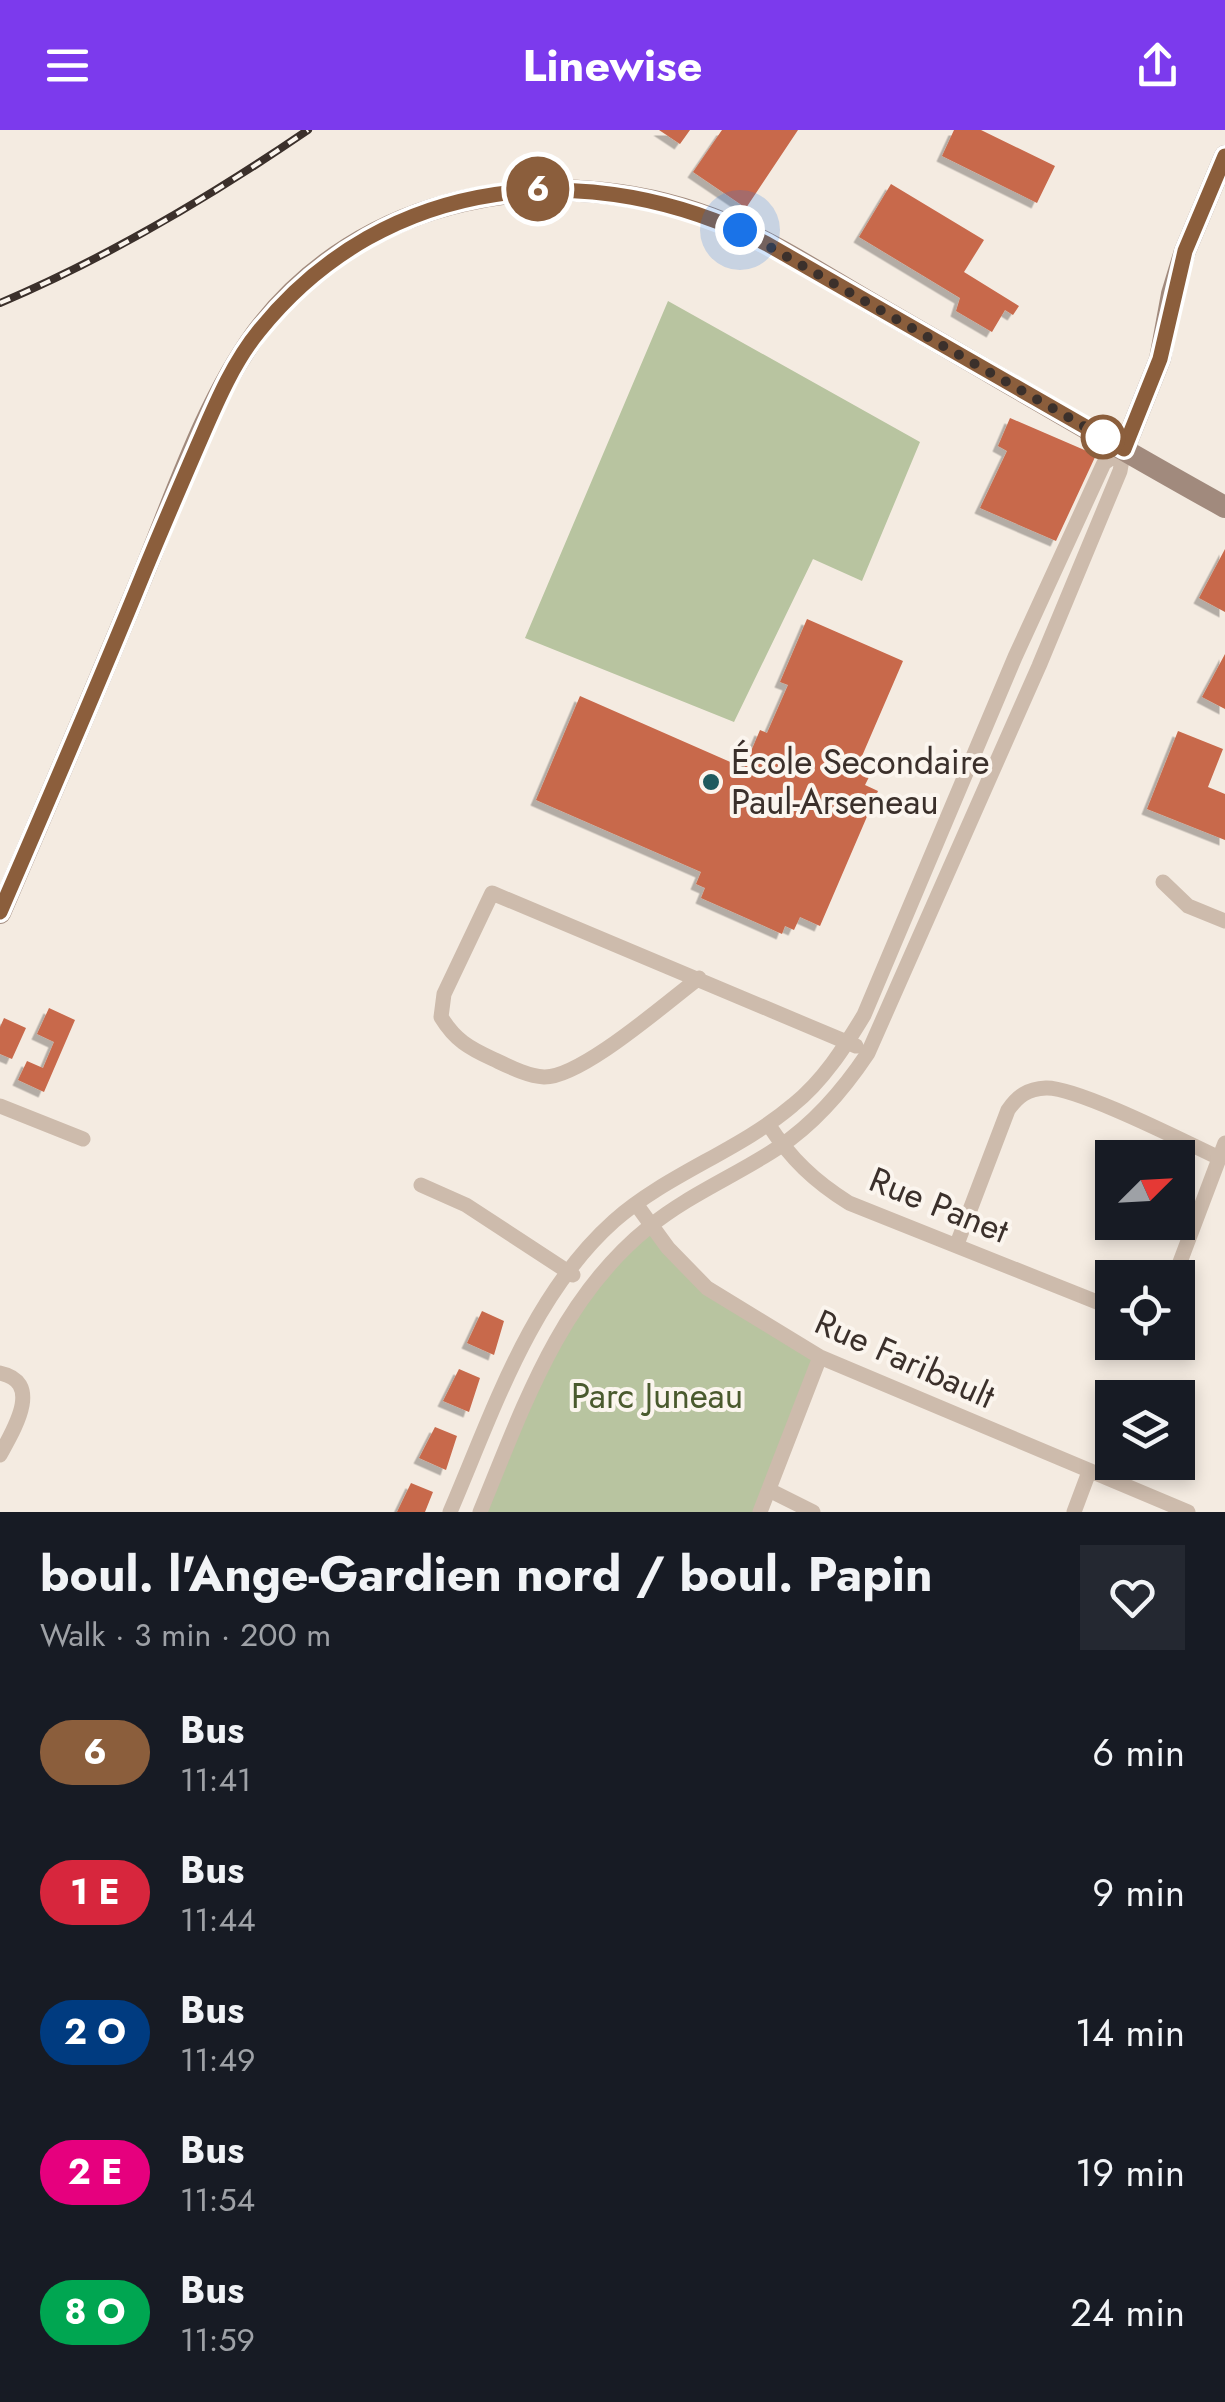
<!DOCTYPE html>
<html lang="en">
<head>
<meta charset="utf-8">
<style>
	:root { --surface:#171b24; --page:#242831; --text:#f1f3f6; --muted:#9ea1a6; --accent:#7c3aed }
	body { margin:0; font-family:Jost,sans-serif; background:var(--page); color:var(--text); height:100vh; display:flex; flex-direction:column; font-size:38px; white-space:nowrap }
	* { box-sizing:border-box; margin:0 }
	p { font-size:32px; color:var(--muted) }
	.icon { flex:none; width:55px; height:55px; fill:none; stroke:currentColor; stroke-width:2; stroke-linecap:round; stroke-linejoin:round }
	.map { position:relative; height:1382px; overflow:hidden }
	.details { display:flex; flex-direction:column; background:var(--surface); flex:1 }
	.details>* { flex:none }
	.badge { padding:0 20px; border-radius:32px; font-size:35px; line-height:65px }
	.needle { width:65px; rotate:66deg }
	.fabs { position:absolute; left:1095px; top:1010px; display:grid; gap:20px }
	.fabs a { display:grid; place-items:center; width:100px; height:100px; border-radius:0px; background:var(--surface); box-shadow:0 5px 15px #0003; font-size:50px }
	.you { position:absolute; width:50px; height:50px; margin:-25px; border:8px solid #fff; border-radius:50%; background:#1a73e8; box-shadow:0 0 0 15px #1a73e833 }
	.map>.badge { position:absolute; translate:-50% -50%; box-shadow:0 0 0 5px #fff }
	.round { display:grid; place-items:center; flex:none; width:105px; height:105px; border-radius:0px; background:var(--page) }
	.summary { display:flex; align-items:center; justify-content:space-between; height:170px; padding:0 40px }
	h1 { font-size:48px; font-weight:700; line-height:75px }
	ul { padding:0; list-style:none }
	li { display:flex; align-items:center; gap:30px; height:140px; padding:0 40px }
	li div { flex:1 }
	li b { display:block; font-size:38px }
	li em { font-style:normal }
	li .badge { min-width:110px; font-weight:700; text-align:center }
	header { display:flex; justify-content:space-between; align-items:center; height:130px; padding:0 40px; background:var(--accent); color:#fff; font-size:45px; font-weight:700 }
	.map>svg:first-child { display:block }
	.green { fill:#b8c4a0 }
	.building { fill:#c8694b; filter:url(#shadow) }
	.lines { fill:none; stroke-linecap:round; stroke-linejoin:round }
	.minor { stroke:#cdbbac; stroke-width:15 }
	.secondary { stroke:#a18a7d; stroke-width:22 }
	.rail-casing { stroke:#3b302b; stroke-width:8 }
	.rail { stroke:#fbf5ee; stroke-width:4; stroke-dasharray:11; stroke-linecap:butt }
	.line-casing { stroke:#fff; stroke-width:22 }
	.line { stroke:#8b5e3c; stroke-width:15 }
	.walk { stroke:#3b302b; stroke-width:10; stroke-dasharray:0 18 }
	.stop-dot { fill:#fff; stroke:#8b5e3c; stroke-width:5 }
	.poi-dot { fill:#1f5a5e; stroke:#fbf5ee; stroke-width:4 }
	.labels { text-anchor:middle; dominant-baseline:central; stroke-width:8; stroke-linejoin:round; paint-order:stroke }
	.poi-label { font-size:35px; fill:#3b302b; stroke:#fbf5ee; text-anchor:start }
	.street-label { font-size:35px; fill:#3b302b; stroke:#fbf5ee }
	.park-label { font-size:35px; fill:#4a5a2e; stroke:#fbf5ee }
</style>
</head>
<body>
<header><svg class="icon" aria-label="menu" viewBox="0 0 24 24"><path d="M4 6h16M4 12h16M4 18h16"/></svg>Linewise<svg class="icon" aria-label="share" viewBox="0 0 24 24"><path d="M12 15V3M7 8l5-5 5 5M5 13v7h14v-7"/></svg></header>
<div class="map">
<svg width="1225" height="1382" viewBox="0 0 1225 1382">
	<defs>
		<filter id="shadow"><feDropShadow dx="-5.5" dy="5.5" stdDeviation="0" flood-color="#0004"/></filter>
	</defs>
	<rect width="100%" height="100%" fill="#f4ebe1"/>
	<path class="green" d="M668,171L920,312L862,451L813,429L734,592L525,508Z
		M651,1095L707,1158L820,1227L760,1382H480L558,1205Z"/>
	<path class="building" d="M659,0H690L680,14Z
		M722,0H798L746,78L693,42Z
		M954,0H981L1055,36L1037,73L942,26Z
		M891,54L984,110L964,142L1019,176L1013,185L1005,180L992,202L956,181L960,168L859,107Z
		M1010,288L1096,325L1056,411L980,378L1007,321L998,316Z
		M1225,419V482L1199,468Z
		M807,489L903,531L856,640L870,645L865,655L878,661L820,796L800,787L794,800L785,796L782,804L701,768L705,758L696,754L701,742L536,670L580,566L744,638L760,600L767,603L788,555L780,552Z
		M1225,524V579L1202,567Z
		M1178,601L1223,619L1208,657L1225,664V710L1147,679Z
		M49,878L75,890L44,962L18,950L27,931L43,938L54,912L37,904Z
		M4,888L26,898L12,929L0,924V897Z
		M482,1181L504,1191L494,1225L467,1213Z
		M459,1239L480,1248L469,1282L443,1271Z
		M435,1297L457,1306L446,1340L419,1328Z
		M411,1353L433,1362L425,1382H397Z"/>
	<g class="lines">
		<path class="minor" d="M1163,752L1188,776L1225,791
			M699,848C667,872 581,948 544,947C527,946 508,936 493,929C469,918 455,910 441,887L444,864L492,763L856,916
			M0,976L83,1009
			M768,994C791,1029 814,1051 849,1073L1112,1178
			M421,1055L466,1075L573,1145
			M636,1074L668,1118L707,1158L820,1227L1188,1382
			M957,1114L1008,980C1018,966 1027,959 1046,958C1077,957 1185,1012 1219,1028
			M1174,1148L1225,1013
			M0,1243C44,1252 13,1301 0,1325
			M769,1360L813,1382
			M450,1382C493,1282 530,1166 614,1091C667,1044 739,1021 793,975C823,951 844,918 864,885L1015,527L1104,333L1124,319
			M480,1382C523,1278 559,1169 649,1097C688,1065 737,1045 779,1017C815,993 844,959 868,923L1039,536L1120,341L1124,319
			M760,1382L820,1227
			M1074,1382L1089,1342"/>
		<path class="secondary" d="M1124,319L1160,229L1172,164L1185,121L1225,26
			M0,783C48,671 96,559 142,447C175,368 206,273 256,204C360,63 553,29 711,88C773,111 829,150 886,182C999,247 1111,314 1225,377"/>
		<g class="rail-casing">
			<path id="rail" d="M0,173C109,127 210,67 308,0"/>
		</g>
		<use href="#rail" class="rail"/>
	</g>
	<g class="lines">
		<g class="line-casing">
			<path id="line" d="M0,782C48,671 96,560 142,447C160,403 179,359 198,315C215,276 232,234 259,201C386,43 593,24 767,114L1124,319L1160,229L1185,121L1225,26"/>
		</g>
		<use href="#line" class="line"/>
		<path class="walk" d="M740,100L1103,307"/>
	</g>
	<circle class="stop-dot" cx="1103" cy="307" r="20"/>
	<circle class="poi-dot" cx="711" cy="652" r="10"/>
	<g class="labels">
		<g class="poi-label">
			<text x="731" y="632">École Secondaire<tspan x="731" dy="40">Paul-Arseneau</tspan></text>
		</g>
		<g class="street-label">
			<text transform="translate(939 1075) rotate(22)">Rue Panet</text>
			<text transform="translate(905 1229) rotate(24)">Rue Faribault</text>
		</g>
		<g class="park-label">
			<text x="657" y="1266">Parc Juneau</text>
		</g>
	</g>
</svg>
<div class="fabs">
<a><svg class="needle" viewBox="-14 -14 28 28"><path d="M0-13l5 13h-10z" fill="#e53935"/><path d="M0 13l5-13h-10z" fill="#9ea1a6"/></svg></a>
<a><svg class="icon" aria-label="locate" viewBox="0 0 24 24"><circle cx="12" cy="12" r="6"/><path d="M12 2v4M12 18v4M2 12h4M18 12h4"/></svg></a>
<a><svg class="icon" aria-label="layers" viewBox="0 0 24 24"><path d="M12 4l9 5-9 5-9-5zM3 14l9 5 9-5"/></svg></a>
</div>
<div class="you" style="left:740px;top:100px"></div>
<b class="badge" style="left:538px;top:59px;background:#8b5e3c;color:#fff">6</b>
</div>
<section class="details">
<div class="summary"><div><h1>boul. l'Ange-Gardien nord / boul. Papin</h1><p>Walk · 3 min · 200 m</p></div><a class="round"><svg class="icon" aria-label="heart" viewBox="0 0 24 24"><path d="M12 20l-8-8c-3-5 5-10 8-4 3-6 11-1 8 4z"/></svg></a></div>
<ul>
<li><span class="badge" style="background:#8b5e3c;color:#fff">6</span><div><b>Bus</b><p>11:41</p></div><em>6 min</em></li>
<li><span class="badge" style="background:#d7263d;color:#fff">1 E</span><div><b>Bus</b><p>11:44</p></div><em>9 min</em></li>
<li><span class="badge" style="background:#003b80;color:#fff">2 O</span><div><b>Bus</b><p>11:49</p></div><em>14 min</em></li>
<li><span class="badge" style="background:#e6007e;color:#fff">2 E</span><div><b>Bus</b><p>11:54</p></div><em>19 min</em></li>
<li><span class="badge" style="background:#00a651;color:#fff">8 O</span><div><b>Bus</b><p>11:59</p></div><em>24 min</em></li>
</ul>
</section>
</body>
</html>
